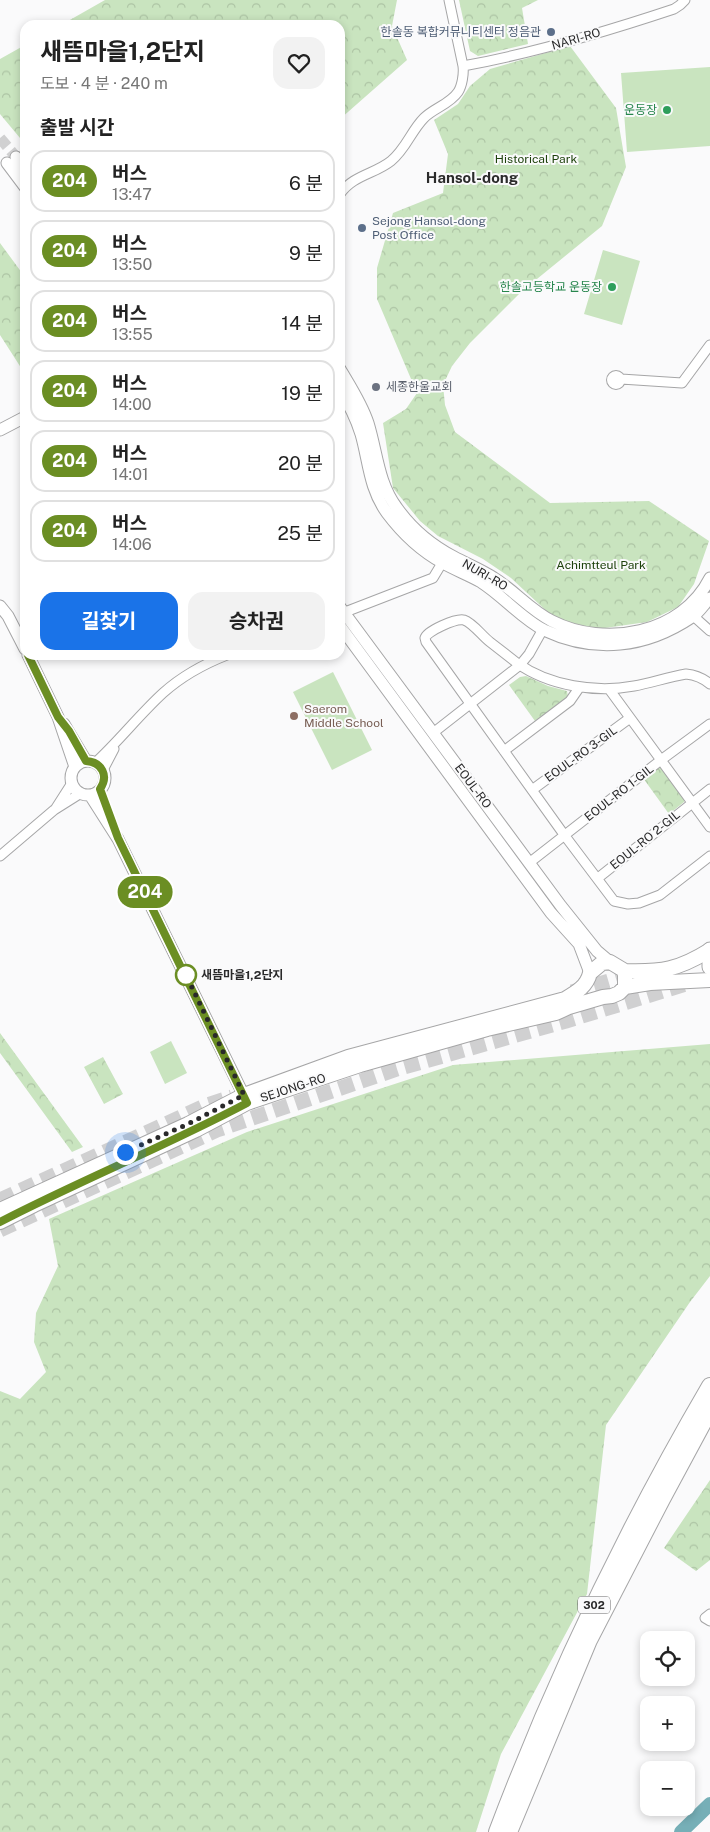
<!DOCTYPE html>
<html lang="ko">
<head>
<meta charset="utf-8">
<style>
	:root { --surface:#fff; --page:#f2f2f2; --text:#222; --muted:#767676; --line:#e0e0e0; --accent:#1a73e8 }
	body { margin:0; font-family:"Public Sans","Noto Sans KR",sans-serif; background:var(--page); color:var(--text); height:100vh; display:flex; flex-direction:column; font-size:19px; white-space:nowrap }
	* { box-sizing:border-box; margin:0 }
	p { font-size:16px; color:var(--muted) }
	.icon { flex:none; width:28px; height:28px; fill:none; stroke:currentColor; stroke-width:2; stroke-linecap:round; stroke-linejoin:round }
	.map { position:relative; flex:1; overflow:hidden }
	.side { position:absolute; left:20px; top:20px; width:325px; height:640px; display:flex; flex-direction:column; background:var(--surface); border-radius:15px; box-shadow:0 2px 8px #0003 }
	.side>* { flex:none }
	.badge { padding:0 10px; border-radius:16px; font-size:18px; line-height:32px }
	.controls { position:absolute; left:640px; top:1631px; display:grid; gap:10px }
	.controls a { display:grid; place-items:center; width:55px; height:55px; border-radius:10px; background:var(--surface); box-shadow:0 2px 8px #0003; font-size:25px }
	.you { position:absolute; width:25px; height:25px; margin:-12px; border:4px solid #fff; border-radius:50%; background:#1a73e8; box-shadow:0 0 0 8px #1a73e833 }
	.map>.badge { position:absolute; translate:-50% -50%; box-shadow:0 0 0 2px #fff }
	h2 { padding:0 20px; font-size:19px; line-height:45px }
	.round { display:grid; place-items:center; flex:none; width:52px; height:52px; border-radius:15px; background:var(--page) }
	.headline { display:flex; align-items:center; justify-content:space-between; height:85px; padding:0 20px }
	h1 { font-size:24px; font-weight:700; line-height:38px }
	.primary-button { display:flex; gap:10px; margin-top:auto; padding:10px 20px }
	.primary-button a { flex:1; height:58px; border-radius:15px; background:var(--accent); color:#fff; font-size:20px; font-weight:700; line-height:58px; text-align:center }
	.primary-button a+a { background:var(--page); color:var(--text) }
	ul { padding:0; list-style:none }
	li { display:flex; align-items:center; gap:15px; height:62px; margin:0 10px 8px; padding:0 10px; border:2px solid var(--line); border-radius:15px }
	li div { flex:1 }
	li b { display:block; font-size:19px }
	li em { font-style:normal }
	li .badge { min-width:55px; font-weight:700; text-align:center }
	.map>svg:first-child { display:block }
	.forest { fill:url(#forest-crowns) }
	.pitch { fill:#c9e4bf }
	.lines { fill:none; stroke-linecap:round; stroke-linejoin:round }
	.river { stroke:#76afb7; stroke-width:14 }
	.tertiary-tunnel { stroke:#d0d0d1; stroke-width:11; stroke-dasharray:11 5.5; stroke-linecap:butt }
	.trunk-tunnel { stroke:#d0d0d1; stroke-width:15; stroke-dasharray:15 8; stroke-linecap:butt }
	.minor-casing { stroke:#a6a6a7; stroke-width:11 }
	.tertiary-casing { stroke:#a6a6a7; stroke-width:13 }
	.primary-casing { stroke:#a6a6a7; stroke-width:16 }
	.trunk-casing { stroke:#a6a6a7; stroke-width:17 }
	.motorway-casing { stroke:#a6a6a7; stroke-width:18 }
	.minor { stroke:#fff; stroke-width:9 }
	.tertiary { stroke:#fff; stroke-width:11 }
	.primary { stroke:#fff; stroke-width:14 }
	.trunk { stroke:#fff; stroke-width:15 }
	.motorway { stroke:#fff; stroke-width:16 }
	.line-casing { stroke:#fff; stroke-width:11 }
	.line { stroke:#6b8e23; stroke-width:8 }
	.walk { stroke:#29292a; stroke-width:5; stroke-dasharray:0 9 }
	.service-dot { fill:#5c6f8a; stroke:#fafafb; stroke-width:2 }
	.leisure-dot { fill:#2e9e5b; stroke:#fafafb; stroke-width:2 }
	.worship-dot { fill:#6b7280; stroke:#fafafb; stroke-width:2 }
	.education-dot { fill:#8d6e63; stroke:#fafafb; stroke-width:2 }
	.stop-dot { fill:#fff; stroke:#6b8e23; stroke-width:2.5 }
	.labels { text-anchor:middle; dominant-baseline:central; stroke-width:4; stroke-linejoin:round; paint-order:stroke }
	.shield { fill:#fafafb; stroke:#686869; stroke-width:1 }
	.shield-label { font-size:11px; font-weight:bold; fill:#29292a }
	.service-label { font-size:12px; fill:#4e5e75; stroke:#fafafb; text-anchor:end }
	.street-label { font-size:12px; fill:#29292a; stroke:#fafafb }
	.leisure-label { font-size:12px; fill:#27864d; stroke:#fafafb; text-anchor:end }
	.park-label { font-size:12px; fill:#1e420c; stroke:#fafafb }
	.worship-label { font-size:12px; fill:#5b616d; stroke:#fafafb; text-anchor:start }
	.education-label { font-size:12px; fill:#785e54; stroke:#fafafb; text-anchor:start }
	.stop-label { font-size:12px; font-weight:bold; fill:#29292a; stroke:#fafafb; text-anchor:start }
	.quarter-label { font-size:15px; font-weight:bold; fill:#2b2b2b; stroke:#fafafb }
</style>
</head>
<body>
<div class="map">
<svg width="710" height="1832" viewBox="0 0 710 1832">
	<defs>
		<pattern id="forest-crowns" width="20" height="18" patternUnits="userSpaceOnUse" patternTransform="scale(1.25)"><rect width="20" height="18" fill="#c9e4bf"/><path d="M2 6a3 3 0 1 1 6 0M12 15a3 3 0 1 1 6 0" fill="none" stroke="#adc4a4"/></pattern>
	</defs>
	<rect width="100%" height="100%" fill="#fafafb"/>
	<path class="forest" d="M105,0H397L392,26L407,60L340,119V25H61Z
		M459,0H538L522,8L528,44L478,56L470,51Z
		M25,45V144L0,114V59Z
		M570,46L616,108L626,167L602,226L521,292L470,343L452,366L443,385L445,405L455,432L550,503L649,501L709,541L694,584L678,607L647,622L598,629L555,619L511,578L483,559L438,536L420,521L393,488L383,423L406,409L417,393L377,299V268L393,213L443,193L448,154L434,120L458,104L470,86L490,69Z
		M0,243L25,277V374L0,335Z
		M526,676L548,686L567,691L568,697L535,721L509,685L520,677Z
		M658,766H663L685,796L684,802L669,814L643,778Z
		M0,1033L83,1147L72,1152L0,1053Z
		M710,1044V1276L690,1302L606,1425L587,1594L501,1754L476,1832H0V1391L20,1399L46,1372L34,1342L36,1313L58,1266L49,1219L247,1132L453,1065Z
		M103,1057L123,1094L104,1104L84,1067Z
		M710,1480V1560L696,1571L664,1548Z"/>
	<path class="pitch" d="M710,67V146L627,152L621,73Z
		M603,250L640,261L622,325L584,314Z
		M333,672L372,750L332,770L293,692Z
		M171,1041L187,1073L165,1084L150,1052Z"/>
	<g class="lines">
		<path class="river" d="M681,1832L710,1804"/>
		<path class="tertiary-tunnel" d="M0,138L16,157"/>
		<path class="trunk-tunnel" d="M572,992L636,973
			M0,1200L207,1105L232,1097
			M0,1230L217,1130L397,1069L566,1021L689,983"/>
		<g class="minor-casing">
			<path id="minor" d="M463,66C535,53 605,32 674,9L680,5L685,0
				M340,194C353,175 375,174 391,161C406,149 411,131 424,118C434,108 450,104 458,92C462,86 464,74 463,66L449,0
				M611.5 380a4.5 4.5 0 1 1 9 0a4.5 4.5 0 1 1-9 0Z
				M621,379L682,383L710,345
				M690,613L710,631
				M340,614L433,578L445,558
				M710,684C703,678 695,675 686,674C668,677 651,683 634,686C596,693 549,686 517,663C508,656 499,649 490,642C482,636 473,623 464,620C456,618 427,631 425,638L426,642L565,836L614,901L628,904L639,903L660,895L710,856
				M609,689L710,827
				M433,733L520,665L529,654L543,629
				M504,751L570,701L579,688
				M95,763C119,741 139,715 163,693C182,676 204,664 227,655
				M103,770L114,749
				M532,790L630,718
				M56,808L72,783
				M0,856L54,810L81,793
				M529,863L661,760L710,724
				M598,878L710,789
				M710,1614L705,1618L710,1621"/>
		</g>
		<g class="tertiary-casing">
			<path id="tertiary" d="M16,157L25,169
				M7,163L25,187
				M340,369C350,386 362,404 368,423C377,452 378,483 397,508C412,529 431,545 454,557C467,564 482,570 494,578C515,591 530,610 552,621C605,648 682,634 710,578
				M340,390C349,404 356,418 361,434C369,462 369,488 387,513C402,533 421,551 443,563C455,570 469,575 481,582C503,596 521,618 544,630C595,654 646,648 692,617C699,613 704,604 710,598
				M0,430L25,417
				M0,606L8,616L25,649
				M340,607L561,906L597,951L610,962
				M340,626L551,913L579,944L590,973
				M28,655L58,717L75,767
				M64,724L86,761
				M71 778a17 17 0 1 1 34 0a17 17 0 1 1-34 0Z
				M90,795L118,839L247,1102"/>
		</g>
		<g class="primary-casing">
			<path id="primary" d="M625,971C662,972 678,970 710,950
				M625,987L650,983L710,980
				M0,1210L188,1124L244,1095L348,1057L565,999C577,992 587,986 590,973L602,963L610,962L625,971V987L619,993L612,996L603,997L569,1007L556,1013L487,1029L360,1065L247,1103L196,1130L34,1205L0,1222"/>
		</g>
		<g class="trunk-casing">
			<path id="trunk" d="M710,950V967"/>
		</g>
		<g class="motorway-casing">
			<path id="motorway" d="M497,1832C555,1678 627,1528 710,1386
				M509,1832L589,1640L662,1499L710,1410"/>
		</g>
		<use href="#minor" class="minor"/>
		<use href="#tertiary" class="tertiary"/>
		<use href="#primary" class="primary"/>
		<use href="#trunk" class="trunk"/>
		<use href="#motorway" class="motorway"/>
	</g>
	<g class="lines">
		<g class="line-casing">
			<path id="line" d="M0,1222C81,1180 166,1146 247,1103L118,838L100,789C109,776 102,762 86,761L69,731L58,717L28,655"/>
		</g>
		<use href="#line" class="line"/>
		<path class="walk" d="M125,1152L188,1124L244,1095L186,975"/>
	</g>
	<g class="service-dot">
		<circle cx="551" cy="32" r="5"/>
		<circle cx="362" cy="228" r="5"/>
	</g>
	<g class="leisure-dot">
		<circle cx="667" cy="110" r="5"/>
		<circle cx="612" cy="287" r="5"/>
	</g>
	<circle class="worship-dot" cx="376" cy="387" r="5"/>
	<circle class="education-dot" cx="294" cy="716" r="5"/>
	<circle class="stop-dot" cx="186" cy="975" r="10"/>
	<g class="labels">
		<rect class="shield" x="578" y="1596.5" width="32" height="17" rx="4"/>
		<g class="shield-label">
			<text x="594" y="1605">302</text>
		</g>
		<g class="service-label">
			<text x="541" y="32">한솔동 복합커뮤니티센터 정음관</text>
			<text x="372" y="221" text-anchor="start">Sejong Hansol-dong<tspan x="372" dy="14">Post Office</tspan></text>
		</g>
		<g class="street-label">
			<text transform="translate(576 39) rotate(-16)">NARI-RO</text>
			<text transform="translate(485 575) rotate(30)">NURI-RO</text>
			<text transform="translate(581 754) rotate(-36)">EOUL-RO 3-GIL</text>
			<text transform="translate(473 786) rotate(53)">EOUL-RO</text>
			<text transform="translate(619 793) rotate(-38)">EOUL-RO 1-GIL</text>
			<text transform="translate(645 840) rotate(-39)">EOUL-RO 2-GIL</text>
			<text transform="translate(293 1088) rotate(-18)">SEJONG-RO</text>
		</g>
		<g class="leisure-label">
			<text x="657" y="110">운동장</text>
			<text x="602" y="287">한솔고등학교 운동장</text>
		</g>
		<g class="park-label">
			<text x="536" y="159">Historical Park</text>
			<text x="601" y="565">Achimtteul Park</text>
		</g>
		<g class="worship-label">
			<text x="386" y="387">세종한울교회</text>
		</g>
		<g class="education-label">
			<text x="304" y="709">Saerom<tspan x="304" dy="14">Middle School</tspan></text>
		</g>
		<g class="stop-label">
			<text x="201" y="975">새뜸마을1,2단지</text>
		</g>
		<g class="quarter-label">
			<text x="472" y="177">Hansol-dong</text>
		</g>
	</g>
</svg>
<div class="controls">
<a><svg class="icon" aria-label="locate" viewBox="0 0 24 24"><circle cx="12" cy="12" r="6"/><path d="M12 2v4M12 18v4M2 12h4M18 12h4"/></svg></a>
<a>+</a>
<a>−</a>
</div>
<div class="you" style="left:125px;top:1152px"></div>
<b class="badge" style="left:145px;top:892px;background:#6b8e23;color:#fff">204</b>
<section class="side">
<div class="headline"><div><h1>새뜸마을1,2단지</h1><p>도보 · 4 분 · 240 m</p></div><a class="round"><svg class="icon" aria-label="heart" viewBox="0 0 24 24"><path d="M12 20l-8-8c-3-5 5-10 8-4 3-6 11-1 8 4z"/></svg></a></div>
<h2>출발 시간</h2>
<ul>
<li><span class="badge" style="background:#6b8e23;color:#fff">204</span><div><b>버스</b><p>13:47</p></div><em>6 분</em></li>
<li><span class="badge" style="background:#6b8e23;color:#fff">204</span><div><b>버스</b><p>13:50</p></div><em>9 분</em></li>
<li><span class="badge" style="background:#6b8e23;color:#fff">204</span><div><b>버스</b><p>13:55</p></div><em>14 분</em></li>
<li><span class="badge" style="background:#6b8e23;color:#fff">204</span><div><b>버스</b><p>14:00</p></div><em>19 분</em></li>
<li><span class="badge" style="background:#6b8e23;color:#fff">204</span><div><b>버스</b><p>14:01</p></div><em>20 분</em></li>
<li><span class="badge" style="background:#6b8e23;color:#fff">204</span><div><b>버스</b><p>14:06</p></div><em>25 분</em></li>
</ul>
<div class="primary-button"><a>길찾기</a><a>승차권</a></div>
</section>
</div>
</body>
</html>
